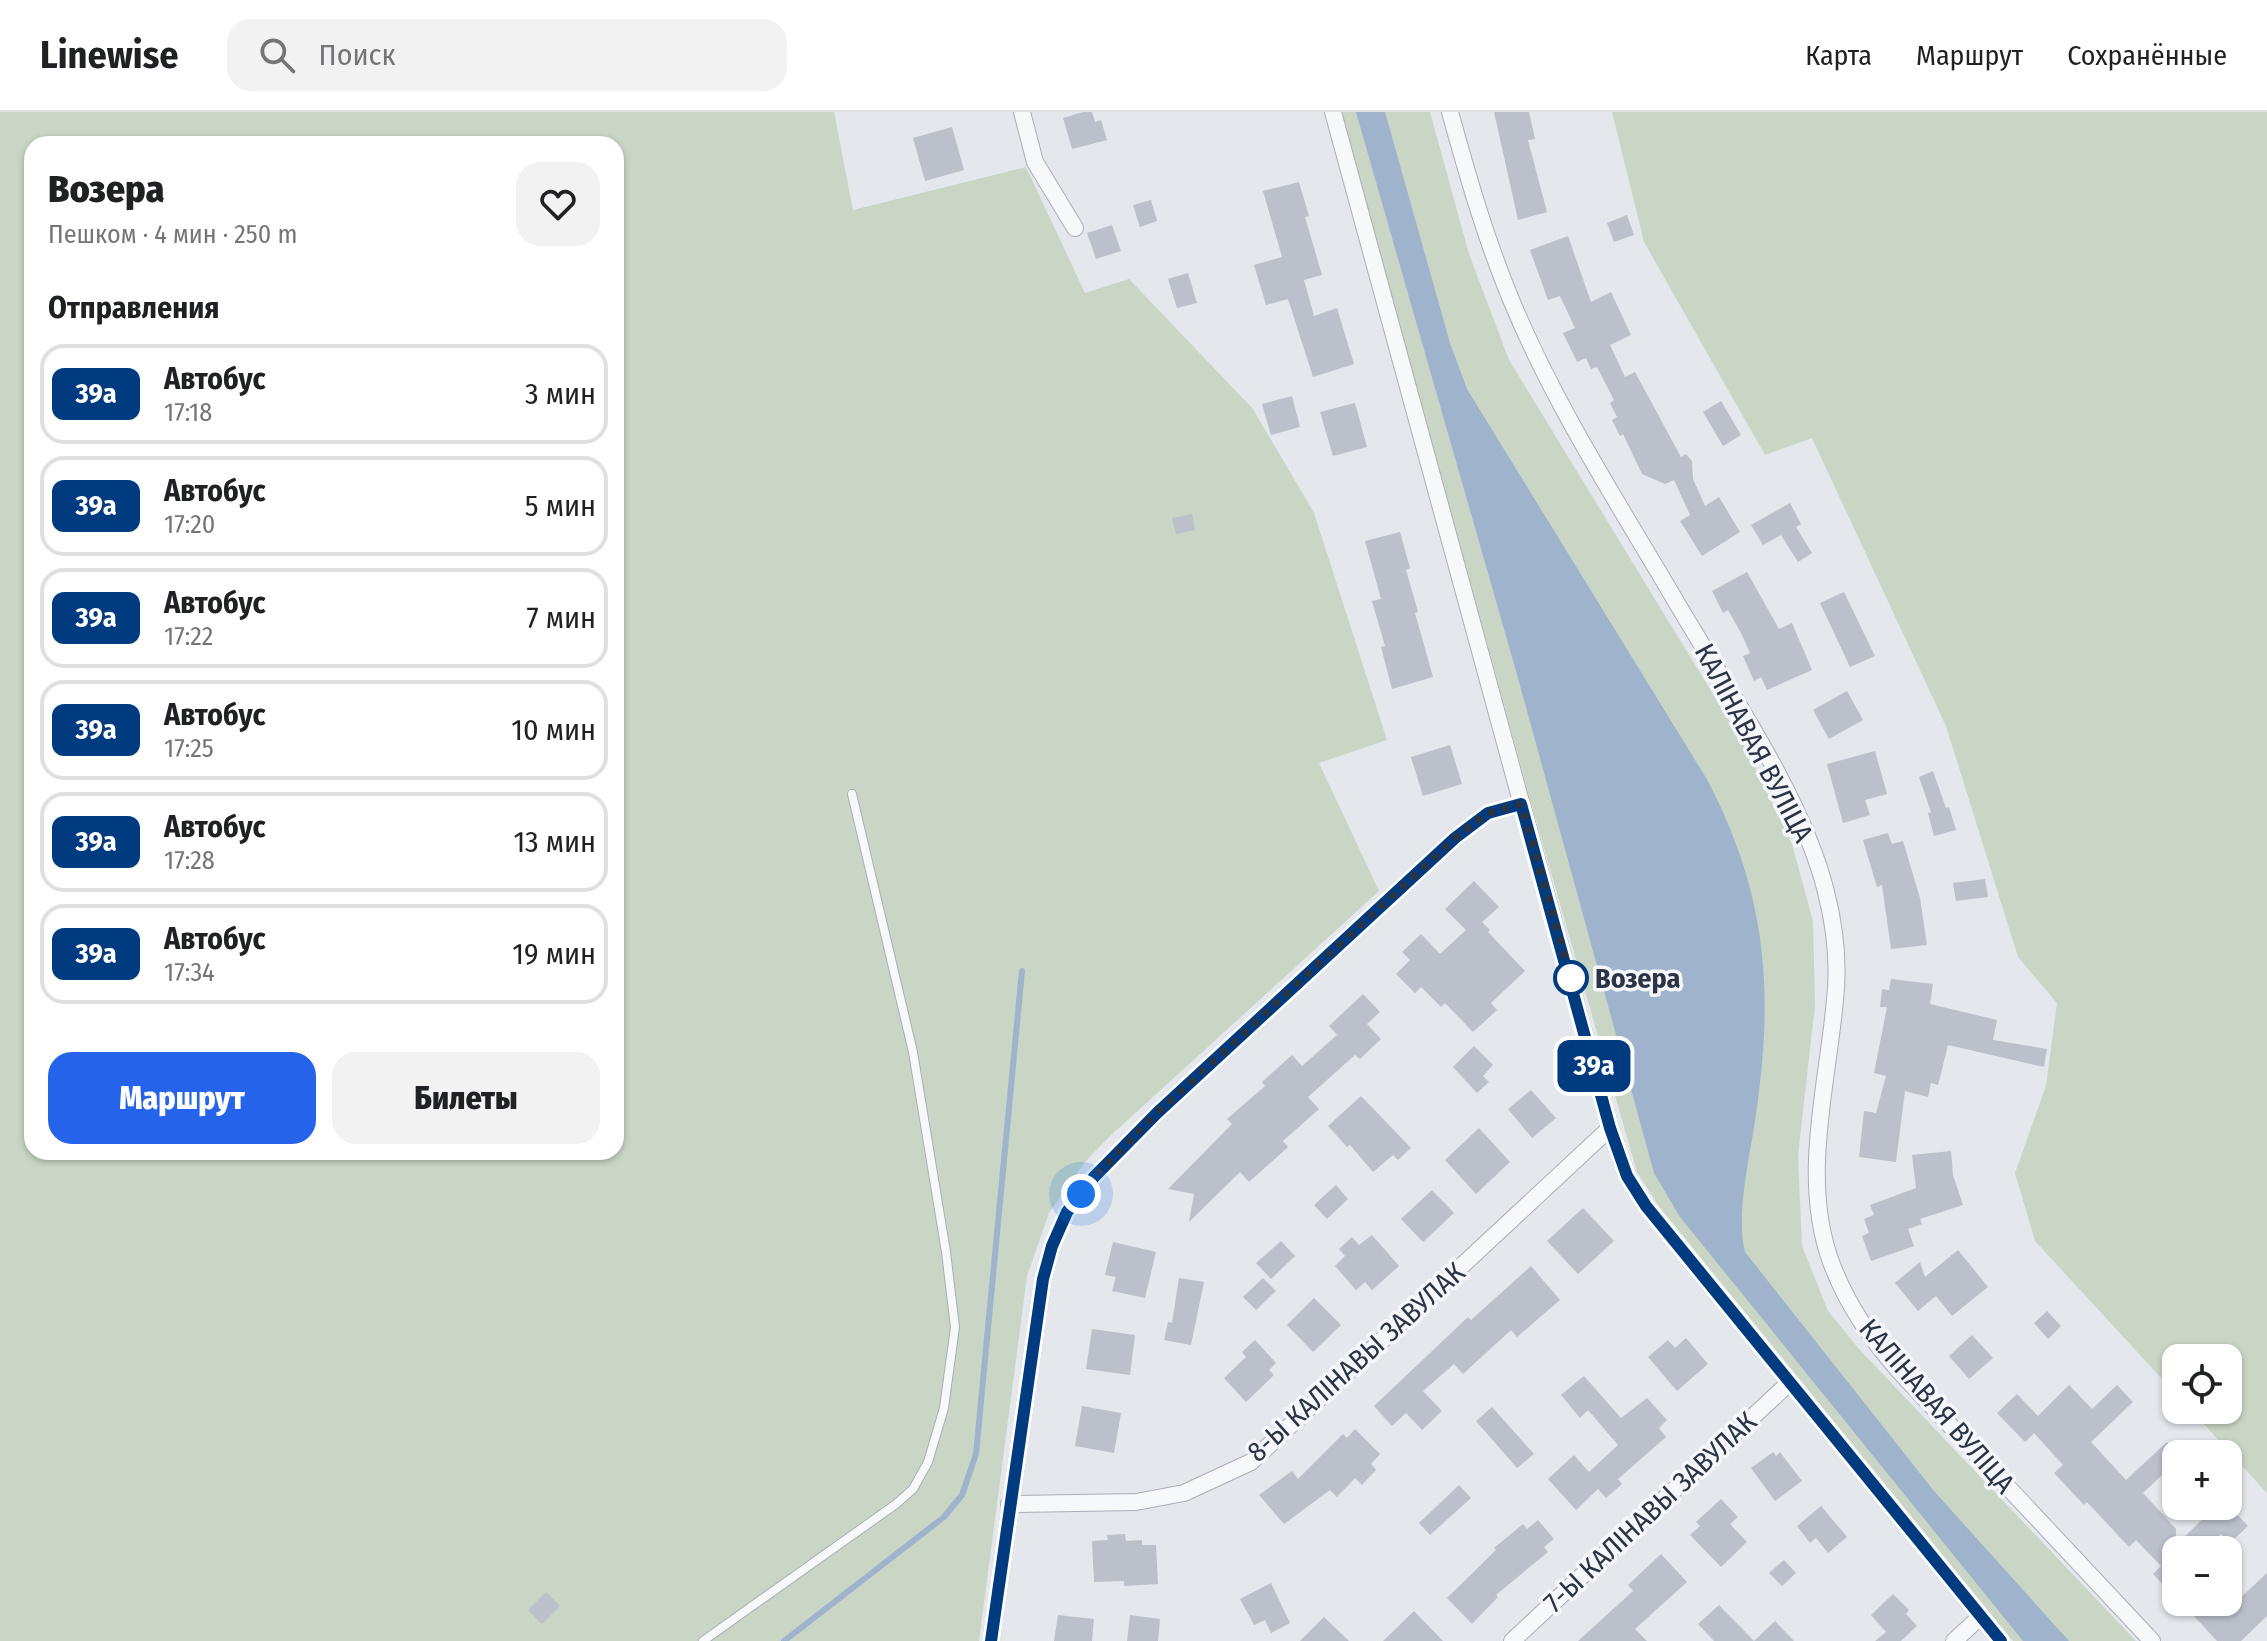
<!DOCTYPE html>
<html lang="ru">
<head>
<meta charset="utf-8">
<style>
	:root { --surface:#fff; --page:#f2f2f2; --text:#202124; --muted:#757577; --line:#e0e0e0; --accent:#2563eb }
	body { margin:0; font-family:"Fira Sans Condensed",sans-serif; background:var(--page); color:var(--text); height:100vh; display:flex; flex-direction:column; font-size:30px; white-space:nowrap }
	* { box-sizing:border-box; margin:0 }
	p { font-size:26px; color:var(--muted) }
	.icon { flex:none; width:44px; height:44px; fill:none; stroke:currentColor; stroke-width:2; stroke-linecap:round; stroke-linejoin:round }
	.map { position:relative; flex:1; overflow:hidden }
	.details { position:absolute; left:24px; top:24px; width:600px; height:1024px; display:flex; flex-direction:column; background:var(--surface); border-radius:24px; box-shadow:0 2px 6px #0004 }
	.details>* { flex:none }
	.badge { padding:0 16px; border-radius:12px; font-size:28px; line-height:52px }
	.tools { position:absolute; left:2162px; top:1232px; display:grid; gap:16px }
	.tools a { display:grid; place-items:center; width:80px; height:80px; border-radius:16px; background:var(--surface); box-shadow:0 2px 6px #0004; font-size:40px }
	.you { position:absolute; width:40px; height:40px; margin:-20px; border:6px solid #fff; border-radius:50%; background:#1a73e8; box-shadow:0 0 0 12px #1a73e833 }
	.map>.badge { position:absolute; translate:-50% -50%; box-shadow:0 0 0 4px #fff }
	h2 { padding:0 24px; font-size:30px; line-height:72px }
	.round { display:grid; place-items:center; flex:none; width:84px; height:84px; border-radius:24px; background:var(--page) }
	.summary { display:flex; align-items:center; justify-content:space-between; height:136px; padding:0 24px }
	h1 { font-size:38px; font-weight:800; line-height:60px }
	.action { display:flex; gap:16px; margin-top:auto; padding:16px 24px }
	.action a { flex:1; height:92px; border-radius:24px; background:var(--accent); color:#fff; font-size:32px; font-weight:800; line-height:92px; text-align:center }
	.action a+a { background:var(--page); color:var(--text) }
	ul { padding:0; list-style:none }
	li { display:flex; align-items:center; gap:24px; height:100px; margin:0 16px 12px; padding:0 8px; border:4px solid var(--line); border-radius:24px }
	li div { flex:1 }
	li b { display:block; font-size:30px }
	li em { font-style:normal }
	li .badge { min-width:88px; font-weight:700; text-align:center }
	header { display:flex; align-items:center; gap:48px; box-sizing:border-box; height:112px; padding:0 40px; background:var(--surface); border-bottom:2px solid var(--line) }
	header strong { font-size:38px }
	nav { display:flex; gap:44px; margin-inline-start:auto; font-size:28px }
	.search { width:560px; height:72px; background:var(--page); display:flex; align-items:center; gap:20px; box-sizing:border-box; padding:0 28px; border-radius:24px; color:var(--muted); font-size:30px }
	.map>svg:first-child { display:block }
	.green { fill:#c9d6c5; fill-rule:evenodd }
	.water { fill:#9fb4cc }
	.lines { fill:none; stroke-linecap:round; stroke-linejoin:round }
	.stream { stroke:#9fb4cc; stroke-width:6 }
	.building { fill:#bbc0ca }
	.lane-casing { stroke:#a9aeb7; stroke-width:10 }
	.street-casing { stroke:#a9aeb7; stroke-width:18 }
	.lane { stroke:#f7f8fa; stroke-width:8 }
	.street { stroke:#f7f8fa; stroke-width:16 }
	.line-casing { stroke:#fff; stroke-width:18 }
	.line { stroke:#003b80; stroke-width:12 }
	.walk { stroke:#2b3445; stroke-width:8; stroke-dasharray:0 14.4 }
	.stop-dot { fill:#fff; stroke:#003b80; stroke-width:4 }
	.labels { text-anchor:middle; dominant-baseline:central; stroke-width:7; stroke-linejoin:round; paint-order:stroke }
	.street-label { font-size:28px; fill:#2b3445; stroke:#f4f6f9 }
	.stop-label { font-size:28px; font-weight:bold; fill:#2b3445; stroke:#f4f6f9; text-anchor:start }
</style>
</head>
<body>
<header>
<strong>Linewise</strong>
<div class="search"><svg class="icon" aria-label="search" viewBox="0 0 24 24"><circle cx="10" cy="10" r="6"/><path d="M15 15l6 6"/></svg>Поиск</div>
<nav><a>Карта</a><a>Маршрут</a><a>Сохранённые</a></nav>
</header>
<div class="map">
<svg width="2267" height="1529" viewBox="0 0 2267 1529">
	<rect width="100%" height="100%" fill="#e4e7ec"/>
	<path class="green" d="M0,0H834L853,98L1026,55L1085,181L1129,167L1253,297L1314,401L1387,628L1319,651L1379,779L1109,1025L1085,1050L1049,1101L1027,1164L979,1529H0ZM32,32H616V1040H32Z
		M1341,0H1430L1469,142L1509,248L1744,633L1792,732L1813,809L1815,893L1798,1044L1802,1134L1828,1199L1859,1237L2136,1529H2013L1689,1131L1659,1094L1637,1060L1533,698Z
		M1612,0H2267V1381L2191,1298H2228V1246H2176V1282L2035,1129L2015,1061L2046,974L2057,891L2018,845L1946,614L1812,326L1765,343L1644,130Z"/>
	<path class="water" d="M1356,0H1385L1450,231L1467,277L1708,669C1765,780 1774,872 1757,995C1752,1037 1735,1100 1745,1140L1934,1379L2069,1529H2023L1680,1105L1654,1061L1516,559Z"/>
	<g class="lines">
		<path class="stream" d="M784,1529L944,1405L962,1383L976,1342L1022,859"/>
	</g>
	<path class="building" d="M1083,0H1092L1095,10L1101,8L1107,28L1072,37L1063,6Z
		M1494,0H1529L1535,27L1528,28L1547,100L1518,108Z
		M952,15L964,58L925,69L913,26Z
		M1299,70L1309,104L1305,105L1322,163L1304,168L1314,204L1337,196L1354,252L1313,265L1288,187L1266,193L1254,153L1282,145L1263,79Z
		M1151,88L1157,109L1140,115L1133,93Z
		M1627,103L1634,123L1614,130L1607,111Z
		M1112,113L1121,139L1096,147L1087,121Z
		M1568,124L1591,190L1611,180L1631,223L1610,233L1625,265L1635,260L1681,345L1686,342L1692,349L1693,367L1705,394L1719,385L1740,420L1702,444L1680,409L1690,403L1674,368L1665,372L1642,362L1623,322L1620,324L1612,308L1617,305L1610,291L1614,288L1597,255L1591,257L1586,246L1577,250L1563,221L1575,216L1560,184L1548,188L1530,138Z
		M1188,161L1197,191L1177,196L1168,167Z
		M1292,284L1300,315L1271,323L1262,292Z
		M1721,289L1741,323L1723,334L1703,300Z
		M1355,291L1367,335L1333,344L1320,300Z
		M1790,391L1801,412L1796,415L1812,441L1798,450L1781,423L1763,433L1751,413Z
		M1192,402L1195,418L1176,422L1172,406Z
		M1400,420L1410,456L1406,458L1418,500L1415,501L1433,565L1392,577L1381,535L1385,534L1372,489L1381,487L1365,429Z
		M1747,460L1779,517L1792,511L1812,558L1767,578L1761,565L1754,569L1743,544L1750,541L1741,521L1728,498L1723,501L1712,479Z
		M1844,480L1875,544L1850,555L1820,491Z
		M1847,579L1863,608L1829,627L1813,598Z
		M1450,633L1462,672L1423,684L1411,645Z
		M1875,639L1887,682L1865,688L1870,703L1843,711L1827,652Z
		M1933,659L1946,696L1949,695L1956,718L1934,724L1928,701L1931,700L1919,665Z
		M1888,721L1892,732L1903,729L1920,786L1927,833L1891,837L1882,773L1877,775L1863,728Z
		M1985,767L1988,785L1956,789L1953,771Z
		M1474,769L1499,795L1482,810L1490,818L1488,820L1525,859L1491,891L1497,898L1473,920L1445,891L1441,895L1421,875L1415,881L1396,862L1410,848L1402,840L1421,822L1440,842L1466,818L1445,797Z
		M1891,867L1933,872L1930,892L1997,908L1993,928L2047,937L2044,955L1948,933L1938,973L1931,971L1928,985L1905,979L1896,1050L1859,1045L1864,999L1876,1001L1886,964L1874,961L1887,895H1880L1882,877L1889,878Z
		M1363,882L1380,900L1367,912L1381,927L1360,947L1355,943L1308,985L1319,997L1283,1029L1288,1035L1249,1070L1240,1060L1189,1110L1194,1082L1168,1077L1232,1012L1227,1007L1265,974L1262,970L1292,943L1302,954L1337,923L1329,914Z
		M1474,934L1493,953L1483,964L1489,970L1477,981L1453,955Z
		M1531,978L1556,1006L1532,1026L1508,997Z
		M1361,984L1411,1036L1398,1048L1393,1043L1373,1060L1350,1033L1347,1035L1328,1014Z
		M1479,1016L1510,1050L1476,1082L1445,1048Z
		M1951,1039L1953,1063L1963,1093L1920,1107L1922,1112L1908,1117L1914,1134L1871,1149L1862,1124L1869,1121L1864,1107L1874,1103L1870,1093L1916,1076L1912,1043Z
		M1336,1073L1348,1087L1327,1107L1314,1093Z
		M1432,1078L1454,1101L1423,1130L1401,1107Z
		M1583,1096L1614,1129L1578,1162L1547,1129Z
		M1372,1123L1399,1154L1372,1178L1365,1170L1356,1178L1335,1154L1345,1144L1339,1137L1352,1125L1359,1133Z
		M1281,1129L1295,1144L1271,1167L1256,1151Z
		M1113,1130L1156,1140L1145,1186L1112,1179L1116,1165L1105,1163Z
		M1958,1138L1988,1175L1952,1204L1936,1184L1918,1199L1895,1171L1920,1150L1925,1165Z
		M1531,1154L1560,1188L1517,1225L1511,1218L1463,1262L1454,1252L1423,1279L1442,1299L1422,1318L1406,1301L1392,1314L1374,1294L1468,1205L1471,1208Z
		M1179,1166L1204,1170L1191,1233L1164,1228L1168,1210L1172,1211Z
		M1263,1166L1276,1179L1256,1198L1243,1185Z
		M1314,1186L1341,1213L1313,1240L1287,1213Z
		M2047,1199L2061,1214L2048,1227L2034,1211Z
		M1092,1217L1135,1223L1130,1263L1086,1257Z
		M1972,1223L1993,1246L1969,1267L1949,1244Z
		M1686,1226L1708,1252L1677,1279L1648,1245L1668,1228L1675,1236Z
		M1255,1228L1276,1251L1269,1258L1274,1263L1246,1290L1224,1266L1246,1245L1242,1240Z
		M1584,1264L1621,1306L1647,1286L1667,1308L1659,1316L1666,1325L1618,1367L1622,1372L1606,1386L1598,1377L1576,1398L1548,1367L1574,1343L1589,1360L1618,1333L1588,1298L1580,1306L1561,1283Z
		M2069,1273L2092,1297L2117,1273L2133,1290L2091,1330L2126,1368L2167,1330L2176,1339V1350L2143,1381L2176,1417V1433L2216,1394H2229L2248,1414L2230,1431L2221,1422L2205,1438H2176V1486L2153,1462L2161,1454L2136,1428L2129,1435L2087,1390L2084,1393L2054,1361L2063,1353L2034,1321L2025,1330L1997,1301L2017,1282L2038,1304Z
		M1082,1294L1121,1301L1114,1341L1075,1334Z
		M1492,1295L1534,1342L1517,1356L1476,1309Z
		M1355,1317L1380,1342L1371,1352L1376,1358L1362,1373L1355,1366L1337,1385L1330,1378L1284,1412L1259,1383L1292,1359L1298,1367L1343,1322L1347,1326Z
		M1773,1340L1776,1344L1780,1340L1802,1369L1775,1389L1751,1356Z
		M1459,1373L1471,1386L1430,1423L1419,1411Z
		M1721,1387L1738,1405L1730,1412L1747,1430L1721,1455L1690,1423L1700,1414L1696,1410Z
		M1821,1394L1847,1425L1828,1441L1816,1426L1810,1431L1797,1414Z
		M1538,1408L1554,1427L1544,1435L1548,1440L1496,1483L1498,1485L1472,1512L1447,1486L1496,1438L1494,1436L1523,1412L1527,1417Z
		M1125,1422L1126,1429L1142,1428V1433H1156L1158,1472L1124,1474V1469L1094,1470L1092,1429L1108,1428L1107,1423Z
		M1661,1442L1687,1470L1635,1517L1647,1529H1578L1633,1479L1628,1473Z
		M1784,1448L1796,1461L1782,1474L1769,1461Z
		M2267,1461V1504L2241,1529H2217L2181,1490H2236Z
		M1271,1471L1290,1511L1271,1521L1265,1508L1254,1513L1240,1487Z
		M546,1480L560,1494L542,1512L528,1498Z
		M1893,1482L1909,1498L1906,1502L1917,1514L1901,1529H1875L1886,1520L1871,1503Z
		M1719,1493L1754,1529H1714L1698,1512Z
		M1414,1499L1443,1529H1383Z
		M1058,1503L1094,1507L1092,1529H1054Z
		M1130,1503L1160,1507L1158,1529H1127Z
		M1324,1505L1349,1529H1300Z
		M1775,1509L1794,1529H1754Z"/>
	<g class="lines">
		<g class="lane-casing">
			<path id="lane" d="M703,1529L896,1392L913,1377L928,1350L944,1296L955,1215L946,1140L913,940L852,682"/>
		</g>
		<g class="street-casing">
			<path id="street" d="M1022,0L1035,50L1075,116
				M1333,0L1610,1016L1627,1064L1646,1094L2001,1529
				M1450,0C1468,65 1486,128 1512,190C1556,296 1620,394 1678,493C1728,578 1803,686 1826,780C1834,811 1838,845 1836,876C1830,965 1799,1063 1831,1150C1847,1193 1871,1227 1900,1260L2152,1529
				M1009,1392L1136,1390L1184,1381L1251,1350L1610,1016
				M991,1529L1043,1167L1052,1134L1067,1100L1094,1065L1157,1001L1455,726L1488,701L1521,692
				M1512,1529L1789,1271
				M1954,1529L1981,1504"/>
		</g>
		<use href="#lane" class="lane"/>
		<use href="#street" class="street"/>
	</g>
	<g class="lines">
		<g class="line-casing">
			<path id="line" d="M991,1529L1043,1167L1052,1134L1067,1100L1094,1065L1157,1001L1455,726L1488,701L1521,692L1610,1016L1627,1064L1646,1094L2001,1529"/>
		</g>
		<use href="#line" class="line"/>
		<path class="walk" d="M1081,1082L1094,1065L1157,1001L1455,726L1488,701L1521,692L1571,866"/>
	</g>
	<circle class="stop-dot" cx="1571" cy="866" r="16"/>
	<g class="labels">
		<g class="street-label">
			<text transform="translate(1754 631) rotate(62)">КАЛІНАВАЯ ВУЛІЦА</text>
			<text transform="translate(1356 1250) rotate(-42)">8-Ы КАЛІНАВЫ ЗАВУЛАК</text>
			<text transform="translate(1937 1294) rotate(49)">КАЛІНАВАЯ ВУЛІЦА</text>
			<text transform="translate(1650 1400) rotate(-43)">7-Ы КАЛІНАВЫ ЗАВУЛАК</text>
		</g>
		<g class="stop-label">
			<text x="1595" y="866">Возера</text>
		</g>
	</g>
</svg>
<div class="tools">
<a><svg class="icon" aria-label="locate" viewBox="0 0 24 24"><circle cx="12" cy="12" r="6"/><path d="M12 2v4M12 18v4M2 12h4M18 12h4"/></svg></a>
<a>+</a>
<a>−</a>
</div>
<div class="you" style="left:1081px;top:1082px"></div>
<b class="badge" style="left:1594px;top:954px;background:#003b80;color:#fff">39а</b>
<section class="details">
<div class="summary"><div><h1>Возера</h1><p>Пешком · 4 мин · 250 m</p></div><a class="round"><svg class="icon" aria-label="heart" viewBox="0 0 24 24"><path d="M12 20l-8-8c-3-5 5-10 8-4 3-6 11-1 8 4z"/></svg></a></div>
<h2>Отправления</h2>
<ul>
<li><span class="badge" style="background:#003b80;color:#fff">39а</span><div><b>Автобус</b><p>17:18</p></div><em>3 мин</em></li>
<li><span class="badge" style="background:#003b80;color:#fff">39а</span><div><b>Автобус</b><p>17:20</p></div><em>5 мин</em></li>
<li><span class="badge" style="background:#003b80;color:#fff">39а</span><div><b>Автобус</b><p>17:22</p></div><em>7 мин</em></li>
<li><span class="badge" style="background:#003b80;color:#fff">39а</span><div><b>Автобус</b><p>17:25</p></div><em>10 мин</em></li>
<li><span class="badge" style="background:#003b80;color:#fff">39а</span><div><b>Автобус</b><p>17:28</p></div><em>13 мин</em></li>
<li><span class="badge" style="background:#003b80;color:#fff">39а</span><div><b>Автобус</b><p>17:34</p></div><em>19 мин</em></li>
</ul>
<div class="action"><a>Маршрут</a><a>Билеты</a></div>
</section>
</div>
</body>
</html>
